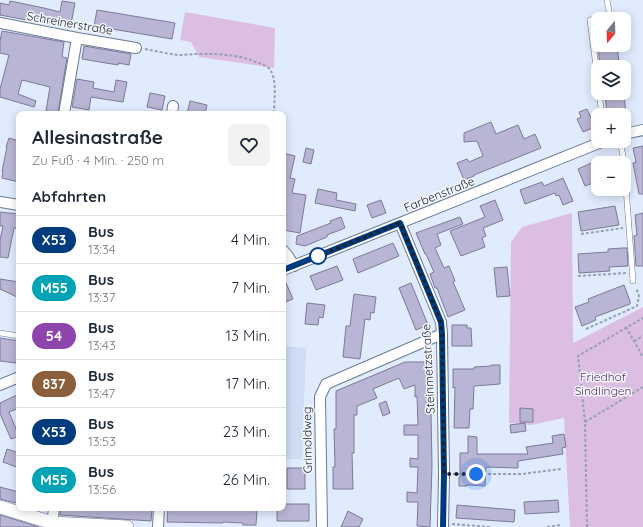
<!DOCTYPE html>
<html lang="de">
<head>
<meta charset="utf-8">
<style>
	:root { --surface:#fff; --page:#f2f2f3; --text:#1f2937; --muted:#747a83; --line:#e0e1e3 }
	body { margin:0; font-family:Quicksand,sans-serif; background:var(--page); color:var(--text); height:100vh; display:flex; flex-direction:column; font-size:15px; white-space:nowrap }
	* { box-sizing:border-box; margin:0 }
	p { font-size:13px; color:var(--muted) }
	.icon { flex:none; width:22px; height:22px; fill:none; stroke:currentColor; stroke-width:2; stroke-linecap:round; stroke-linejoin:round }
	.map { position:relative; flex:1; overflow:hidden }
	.details { position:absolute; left:16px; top:111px; width:270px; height:400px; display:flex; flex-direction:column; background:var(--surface); border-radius:8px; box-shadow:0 2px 10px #0003 }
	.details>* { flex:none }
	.badge { padding:0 8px; border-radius:13px; font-size:14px; line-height:26px }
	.needle { width:26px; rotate:199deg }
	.buttons { position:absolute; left:591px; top:12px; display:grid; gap:8px }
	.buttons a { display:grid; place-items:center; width:40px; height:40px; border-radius:8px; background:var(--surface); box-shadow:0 2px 10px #0003; font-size:20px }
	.you { position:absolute; width:20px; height:20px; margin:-10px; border:3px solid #fff; border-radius:50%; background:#1a73e8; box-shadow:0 0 0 6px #1a73e833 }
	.map>.badge { position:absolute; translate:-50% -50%; box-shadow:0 0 0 2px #fff }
	h2 { padding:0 16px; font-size:15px; line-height:36px }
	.round { display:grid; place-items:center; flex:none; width:42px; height:42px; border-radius:8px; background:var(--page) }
	.summary { display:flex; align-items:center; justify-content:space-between; height:68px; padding:0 16px }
	h1 { font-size:19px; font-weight:700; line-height:30px }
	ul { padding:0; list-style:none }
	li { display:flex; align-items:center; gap:12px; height:48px; padding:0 16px; border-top:1px solid var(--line) }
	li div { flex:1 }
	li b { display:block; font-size:15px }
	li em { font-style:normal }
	li .badge { min-width:44px; font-weight:700; text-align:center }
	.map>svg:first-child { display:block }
	.built { fill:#ceddf3 }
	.green { fill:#ddbee3 }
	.building { fill:#b8b5d5; stroke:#7d7998 }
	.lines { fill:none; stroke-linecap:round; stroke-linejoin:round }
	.service-casing { stroke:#697b96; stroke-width:6 }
	.minor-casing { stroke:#697b96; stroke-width:12 }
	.tertiary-casing { stroke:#697b96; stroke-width:14 }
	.path { stroke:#96a0b0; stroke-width:2; stroke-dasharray:3 2; stroke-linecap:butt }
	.service { stroke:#fff; stroke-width:5 }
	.minor { stroke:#fff; stroke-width:10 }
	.tertiary { stroke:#fff; stroke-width:13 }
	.line-casing { stroke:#fff; stroke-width:9 }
	.line { stroke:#003b80; stroke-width:6 }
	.walk { stroke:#1a212c; stroke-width:4; stroke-dasharray:0 7.2 }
	.stop-dot { fill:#fff; stroke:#003b80; stroke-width:2 }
	.labels { text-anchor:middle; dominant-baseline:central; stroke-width:3; stroke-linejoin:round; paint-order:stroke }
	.street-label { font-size:12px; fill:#1a212c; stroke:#f4f8fe }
	.park-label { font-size:12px; fill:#5d2e67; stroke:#f4f8fe }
</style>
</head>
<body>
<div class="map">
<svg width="643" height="527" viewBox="0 0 643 527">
	<rect width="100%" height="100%" fill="#e0ecfe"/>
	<path class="built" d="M283,346L306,348L302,459H283Z"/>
	<path class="green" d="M185,12L275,28L274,68L199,57L191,42L180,40Z
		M572,213L573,343L643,307V527H570L564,418L531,425L509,423L511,242L522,227Z"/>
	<path class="building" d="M10,1L44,8L60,12L62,1L75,3L71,24L50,20L49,23L32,20V21L0,15V3L9,5Z
		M97,10L175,23L172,39L94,26Z
		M2,31L64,42L62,57L67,58L58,113L46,111L50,87L22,80L18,94L36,101L34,107L0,97V89L9,55L0,53V41Z
		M598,45H617L619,63L600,65Z
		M84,46L131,54L129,65L118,63V65L82,59Z
		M77,79L94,82L93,88L114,92L116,80L127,82L123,102L91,97L89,110L72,107Z
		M150,93L165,96L162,110L147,107Z
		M605,93H624L626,115H607Z
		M190,101L207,105L205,114H187Z
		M587,109L595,127L583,132L577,119L581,117L579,112Z
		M491,122L496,134L518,125L524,139L535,134L541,148L474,175V176L464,180L457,163L467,159L469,162L483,156L477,141L464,142V133Z
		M9,138L19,141V182L2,178L3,171H2L7,147H6Z
		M643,146V194H639L633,163L636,162L633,148Z
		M306,148L314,150L311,164L303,162Z
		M283,153L295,156L290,178L295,179L292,193L306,195L300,233L283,230L286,214H283Z
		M598,160V181L585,186L578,169Z
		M563,178L573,201L563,205L559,195L556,196L555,193L525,204L520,190L542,182L544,186Z
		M318,189L337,193L336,200L356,204L355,211L315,203Z
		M381,200L386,213L372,218L367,205Z
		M495,200L503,220L483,228L486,236L482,238L485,247L461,256L450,231L485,217L480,206Z
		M615,206L619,225L581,231L578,212Z
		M0,212L19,214V229L14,228L8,258L0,257V240L3,226H0Z
		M643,213V266H636L634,236L637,235L635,215Z
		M341,217L345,228L327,235V237L305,246L296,244L297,236L331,223L330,221Z
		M460,217L463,224L437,234L441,245L435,248L444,268L449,266L455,281L453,282L465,310L448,317L437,288H435L430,274L434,272L426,254H425L416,233Z
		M393,243L399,256L358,273L353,259Z
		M623,248H627L628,266L609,267L610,271L579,273L578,254L608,252V249Z
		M337,266L343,280L316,290L310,276Z
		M507,267L510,296L497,297L494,268Z
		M283,276L293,299L283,303Z
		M0,279L19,282V298L0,289Z
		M411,283L428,325L416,330L399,288Z
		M624,285L630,301V304L595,317L596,320L582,326L575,307L589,302L588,299Z
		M354,294L376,297L374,313L371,312L370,320L365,319L360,359L343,357L346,326H350Z
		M307,303L325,305L323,318L319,317L318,325L305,324Z
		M452,325H467V328H471L472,346H452Z
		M0,338L19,341L16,363L0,361Z
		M405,362H430L432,465L430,527L417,526L418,502H407V492L417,493L418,467H410V458L418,459V435H404V425H418L417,396L415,397V385L404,389L399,378L373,389L377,398L357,406V415H354V453H352L353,489H333V467H335L334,429H336V391Z
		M491,365H500V384L474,386L473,409H470L469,428H454L455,387L453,388V369H474V367L491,366Z
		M19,394V408L9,412L19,436L11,439L0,414V403Z
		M386,401L390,413L383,416L379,404Z
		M520,408L533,409V422H520Z
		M525,423L526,431L511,433L510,425Z
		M564,434L566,447L562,448L563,454L518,461V468L486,467L485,486L467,485V486H459V477H460V453H468V436L477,437V454H528L526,447L553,443L552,436Z
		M7,449L19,453V468L3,462Z
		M287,468H305V489H287Z
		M0,487L19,492L16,503L0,499Z
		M558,500L559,512L525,514L524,502Z
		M283,504H309V521H277V508H283Z
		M457,505L515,510L514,522L456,518Z
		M60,508L152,509L151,521L60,515Z
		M168,508L188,509V508L231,510V508H250V510H257L256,525H243V523L223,522V523L167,522Z
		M348,511L363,519L359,527H341Z
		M0,515L39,527H0Z"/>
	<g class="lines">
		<g class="service-casing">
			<path id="service" d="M598,82L590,20L610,16L607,0
				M599,93L602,115
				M620,141L624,161L633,281
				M0,333L19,336"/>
		</g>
		<g class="minor-casing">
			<path id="minor" d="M0,23L77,38L136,48
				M64,114L77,38
				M172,114L173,106
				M624,134L643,130
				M0,202L19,205
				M400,223L441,322L442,334L444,474L443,527
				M283,250L288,256L294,266
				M283,270L604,141
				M0,385L19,377
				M52,527L54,508
				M158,527L159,508
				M322,527L320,397L326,384L442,334"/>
		</g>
		<g class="tertiary-casing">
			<path id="tertiary" d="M0,507L53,523L127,527"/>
		</g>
		<path class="path" d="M145,49C156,51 168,54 179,55C185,55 191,54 198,54C218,54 239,54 258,63C263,64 269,67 271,71C277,82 274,102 274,114
			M581,234L623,228
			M578,276L626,273
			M626,327L643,357
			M586,329L637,306L639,296L636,288
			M634,341L643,336
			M585,422L643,387
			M453,474H522L561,469
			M452,524L491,527
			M547,527L561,525
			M587,527L585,422L578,356L643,318"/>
		<use href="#service" class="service"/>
		<use href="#minor" class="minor"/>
		<use href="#tertiary" class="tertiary"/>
	</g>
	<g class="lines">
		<g class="line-casing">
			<path id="line" d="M283,270L400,223L441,322L442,334L444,474L443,527"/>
		</g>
		<use href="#line" class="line"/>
		<path class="walk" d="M318,256L400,223L441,322L442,334L444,474H476"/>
	</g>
	<circle class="stop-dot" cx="318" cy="256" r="8"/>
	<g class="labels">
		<g class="street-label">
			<text transform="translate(70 23) rotate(10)">Schreinerstraße</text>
			<text transform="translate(439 194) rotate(-22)">Farbenstraße</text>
			<text transform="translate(428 369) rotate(-93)">Steinmetzstraße</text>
			<text transform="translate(307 440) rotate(-91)">Grimoldweg</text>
		</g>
		<g class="park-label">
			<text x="603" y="376">Friedhof<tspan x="603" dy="14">Sindlingen</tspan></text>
		</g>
	</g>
</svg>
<div class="buttons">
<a><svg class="needle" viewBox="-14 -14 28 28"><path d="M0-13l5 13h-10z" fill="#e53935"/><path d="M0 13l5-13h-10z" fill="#747a83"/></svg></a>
<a><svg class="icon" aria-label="layers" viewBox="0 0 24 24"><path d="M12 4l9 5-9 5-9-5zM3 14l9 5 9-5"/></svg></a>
<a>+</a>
<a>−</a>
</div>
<div class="you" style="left:476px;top:474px"></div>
<section class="details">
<div class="summary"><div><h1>Allesinastraße</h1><p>Zu Fuß · 4 Min. · 250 m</p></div><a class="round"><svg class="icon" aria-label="heart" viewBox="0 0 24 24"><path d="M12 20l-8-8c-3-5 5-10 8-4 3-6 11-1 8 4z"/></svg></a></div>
<h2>Abfahrten</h2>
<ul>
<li><span class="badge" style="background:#003b80;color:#fff">X53</span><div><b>Bus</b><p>13:34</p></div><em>4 Min.</em></li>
<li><span class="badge" style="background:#00a3b4;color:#fff">M55</span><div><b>Bus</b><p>13:37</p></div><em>7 Min.</em></li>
<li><span class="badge" style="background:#8e44ad;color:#fff">54</span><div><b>Bus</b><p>13:43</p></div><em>13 Min.</em></li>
<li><span class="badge" style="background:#8b5e3c;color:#fff">837</span><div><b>Bus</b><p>13:47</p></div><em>17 Min.</em></li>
<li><span class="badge" style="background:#003b80;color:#fff">X53</span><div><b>Bus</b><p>13:53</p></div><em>23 Min.</em></li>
<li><span class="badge" style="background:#00a3b4;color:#fff">M55</span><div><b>Bus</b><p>13:56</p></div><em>26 Min.</em></li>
</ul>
</section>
</div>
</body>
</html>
